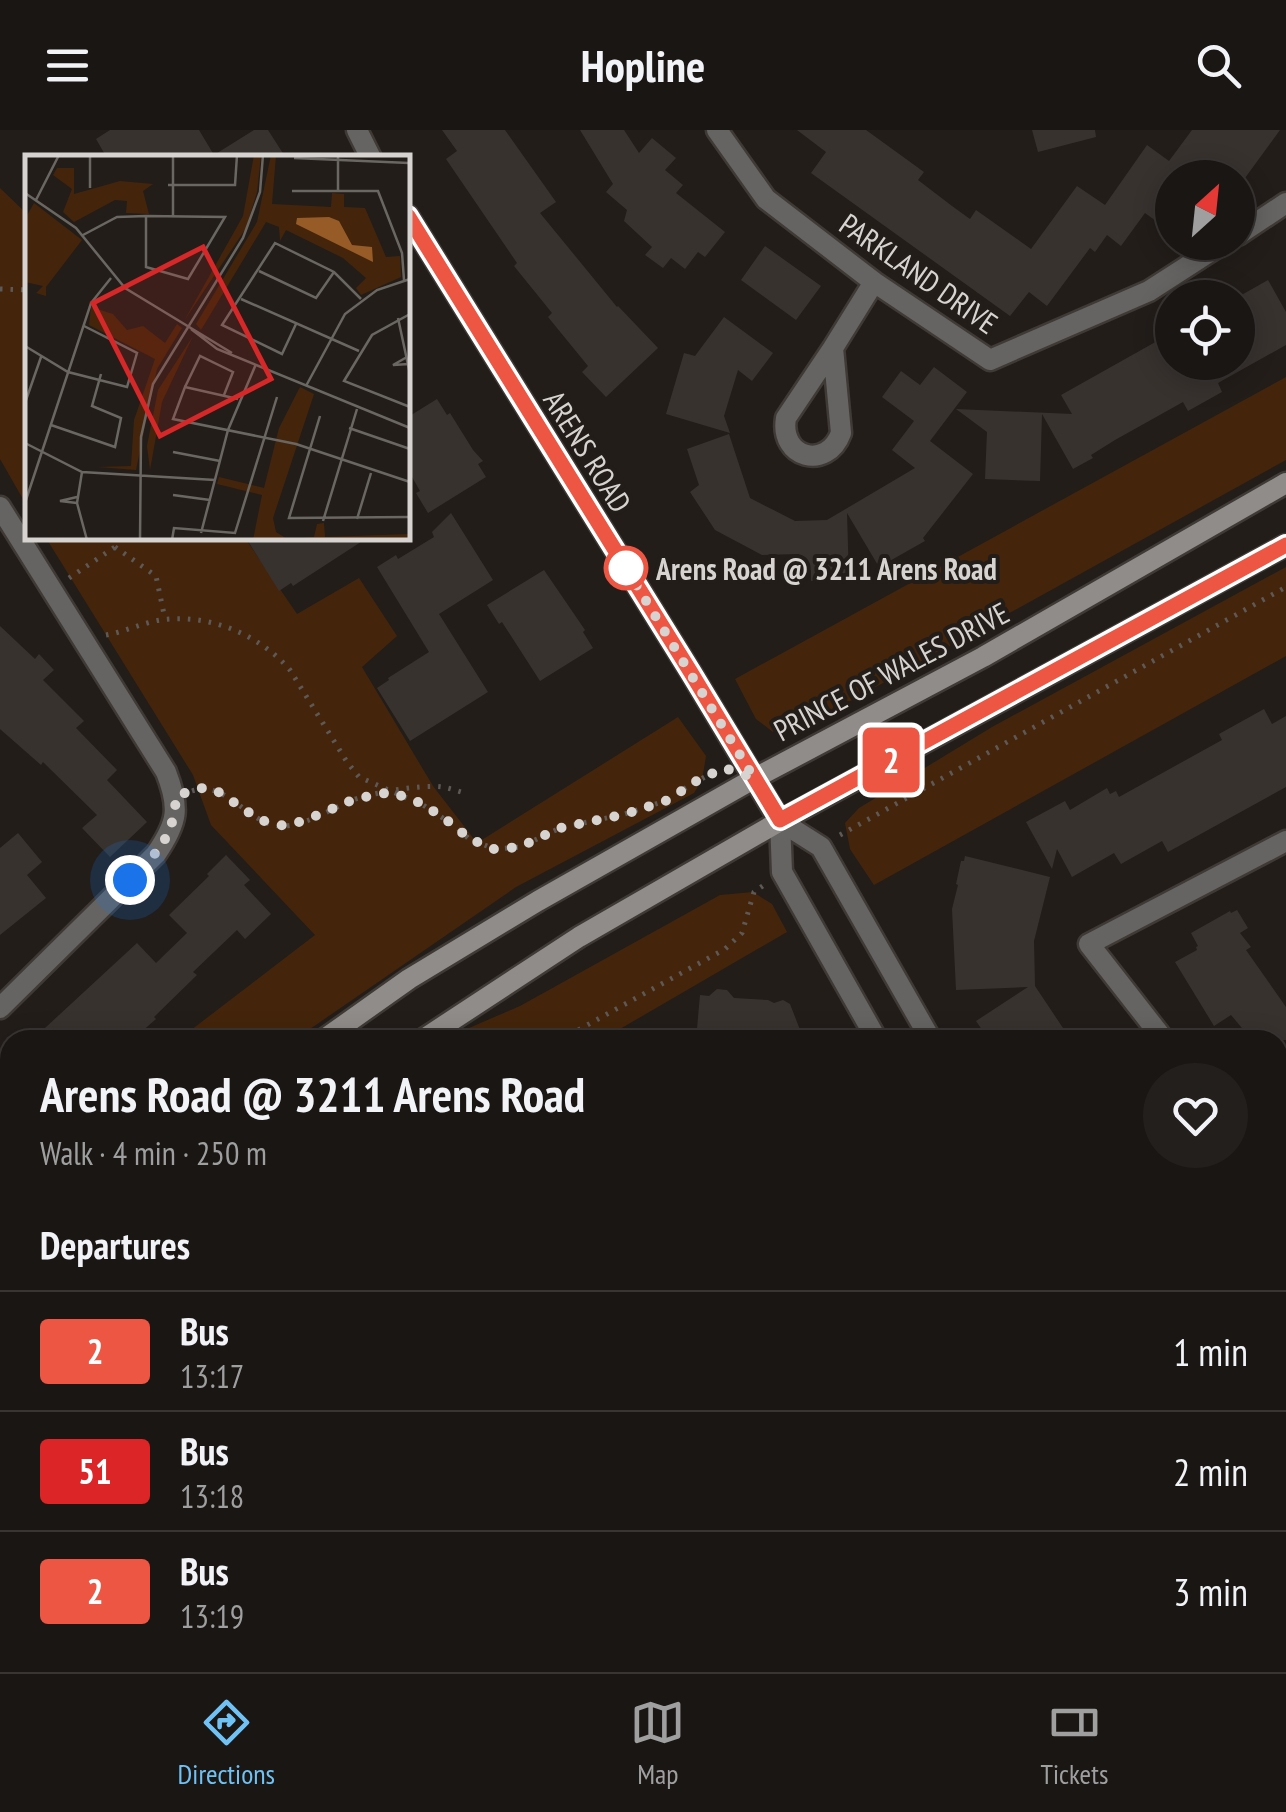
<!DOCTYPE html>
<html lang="en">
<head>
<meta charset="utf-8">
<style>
	:root { --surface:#1a1613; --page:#231f1c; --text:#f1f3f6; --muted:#9f9fa0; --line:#383533; --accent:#70c2f4 }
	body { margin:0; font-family:"PT Sans Narrow",sans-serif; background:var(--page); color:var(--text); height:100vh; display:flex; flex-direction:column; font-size:38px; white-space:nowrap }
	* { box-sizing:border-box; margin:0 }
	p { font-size:32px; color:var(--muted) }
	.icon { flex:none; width:55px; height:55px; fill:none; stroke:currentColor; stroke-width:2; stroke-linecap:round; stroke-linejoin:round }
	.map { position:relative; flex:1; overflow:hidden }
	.details { position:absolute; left:0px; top:900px; width:1288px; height:642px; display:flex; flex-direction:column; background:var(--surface); border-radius:30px 30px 0 0; box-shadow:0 5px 25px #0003,0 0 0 2px var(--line) }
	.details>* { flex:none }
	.badge { padding:0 20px; border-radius:8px; font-size:35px; line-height:65px }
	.needle { width:65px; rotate:27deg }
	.controls { position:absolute; left:1155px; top:30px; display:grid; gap:20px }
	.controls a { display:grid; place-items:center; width:100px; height:100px; border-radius:50%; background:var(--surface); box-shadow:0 5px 25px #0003,0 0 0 2px var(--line); font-size:50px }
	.you { position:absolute; width:50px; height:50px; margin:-25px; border:8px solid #fff; border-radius:50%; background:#1a73e8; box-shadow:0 0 0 15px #1a73e833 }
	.map>.badge { position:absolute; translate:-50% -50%; box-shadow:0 0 0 5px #fff }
	h2 { padding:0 40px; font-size:38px; line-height:90px }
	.round { display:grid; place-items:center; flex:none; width:105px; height:105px; border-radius:52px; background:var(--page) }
	.head { display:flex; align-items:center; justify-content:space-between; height:170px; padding:0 40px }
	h1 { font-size:48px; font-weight:700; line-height:75px }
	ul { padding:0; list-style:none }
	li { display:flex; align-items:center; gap:30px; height:120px; padding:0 40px; border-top:2px solid var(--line) }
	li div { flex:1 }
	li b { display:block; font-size:38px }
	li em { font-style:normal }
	li .badge { min-width:110px; font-weight:700; text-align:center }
	header { display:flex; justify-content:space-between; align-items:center; height:130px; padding:0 40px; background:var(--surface); font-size:45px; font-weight:700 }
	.tab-bar { display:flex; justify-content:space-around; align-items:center; height:140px; border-top:2px solid var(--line); background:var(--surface); font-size:28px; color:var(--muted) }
	.tab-bar a { display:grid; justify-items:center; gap:5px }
	.tab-bar .selected { color:var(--accent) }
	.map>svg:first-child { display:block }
	.green { fill:#44250b }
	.building { fill:#38322f }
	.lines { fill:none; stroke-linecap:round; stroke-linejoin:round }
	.minor-casing { stroke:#3f3a36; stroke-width:25 }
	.tertiary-casing { stroke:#3f3a36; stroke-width:25 }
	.secondary-casing { stroke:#3f3a36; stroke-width:25 }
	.path { stroke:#5e5956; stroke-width:5; stroke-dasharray:2.5 8; stroke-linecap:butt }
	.minor { stroke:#666462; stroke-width:20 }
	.tertiary { stroke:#666462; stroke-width:20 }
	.secondary { stroke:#908c89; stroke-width:20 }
	.line-casing { stroke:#fff; stroke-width:22 }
	.line { stroke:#ec5643; stroke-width:15 }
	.walk { stroke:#d6d3d0; stroke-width:10; stroke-dasharray:0 18 }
	.stop-dot { fill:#fff; stroke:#ec5643; stroke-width:5 }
	.labels { text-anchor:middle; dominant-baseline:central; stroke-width:8; stroke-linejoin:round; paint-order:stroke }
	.street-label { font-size:30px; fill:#d6d3d0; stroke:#221d19 }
	.stop-label { font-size:30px; font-weight:bold; fill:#d6d3d0; stroke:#221d19; text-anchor:start }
	.inset-road { fill:none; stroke:#6a6662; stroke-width:2.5 }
	.view { fill:#d62828; fill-opacity:0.15; stroke:#d62828; stroke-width:5 }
	.inset-edge { fill:none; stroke:#d6d3d0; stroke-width:5 }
</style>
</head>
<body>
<header><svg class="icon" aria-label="menu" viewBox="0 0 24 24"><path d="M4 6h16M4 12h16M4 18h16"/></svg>Hopline<svg class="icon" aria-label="search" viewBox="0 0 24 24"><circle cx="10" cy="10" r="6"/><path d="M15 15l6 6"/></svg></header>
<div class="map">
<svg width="1286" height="1542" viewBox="0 0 1286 1542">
	<rect width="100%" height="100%" fill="#221d19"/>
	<path class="green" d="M0,58L27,84V376L0,329Z
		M1286,247V330L798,600L773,602L756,589L735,549Z
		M46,408H245L297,484L359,448L397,506L362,537L433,656L477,713L678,587L706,626L702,650L694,663L516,757L294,910H178L315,805L211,695L193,645Z
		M1286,437V526L874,755L850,719L845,693L859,678L992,597Z
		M753,762L772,774L787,802L601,910H451L469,898L520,876L720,765Z
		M10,1314V1442L0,1457V1327Z"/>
	<path class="building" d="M110,0H199L214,25L254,0H268L286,28H107L96,9Z
		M442,0H505L556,72L540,83L617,177L618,176L658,218L606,267L582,242L588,236L548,187L552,183L514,136L517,133L446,29L457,21Z
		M580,0H624L639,23L652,8L676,28L665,40L683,55L676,63L725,102L705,127L698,122L685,139L671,128L663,138L645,125L652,117L624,91L627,80L606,62L613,54Z
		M797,0H866L924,42L918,50L952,76L970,89L976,80L1031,119L1077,56L1105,75L1147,15L1169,31L1192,0H1280L1245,48H1172V68L1156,91L1145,83L1121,116L1107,105L1095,122L1090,118L1047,176L1029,162L1010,186L811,43L826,22Z
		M1032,0H1095L1096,7L1038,22Z
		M765,116L821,156L796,190L741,150Z
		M1268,150L1286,182V215L1218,253L1222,262L1188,281L1183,272L1115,310L1091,325L1093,328L1073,339L1042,284L1040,351L985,349L987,302L956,279L1072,284L1061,265L1159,210L1166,224L1172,220V232H1238V167Z
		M724,187L773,223L752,251L738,240L724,286L730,303L666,284L684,223L695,226Z
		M934,237L967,262L930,311L973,344L923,408L925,411L879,437L847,383L849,449L811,451V440L800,441L799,424L762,425L715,400L690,362L699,355L687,319L729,304L750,368L795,391L827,390L915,338L892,320L914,291L882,267L901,241L920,255Z
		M437,269L447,285L450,283L473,320L483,331L478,334L486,347L428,383L416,363L420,361L408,340V287Z
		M451,383L493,450L439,484L488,562L410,611L377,558L389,550L388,548L429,522L377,437L396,425L398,429L434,407L432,402Z
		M246,408H367L293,456L291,453L279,461Z
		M544,440L585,500L583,502L593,518L540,551L502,492L499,494L487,475Z
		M0,496L35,529L39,524L54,540L43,550L84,591L76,598L117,640L107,650L147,692L110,727L82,698L97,685L43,632L41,635L0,599Z
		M1264,579L1272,594L1286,586V657L1168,722L1162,711L1121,734L1114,723L1072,747L1057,719L1052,739L1026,692L1065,671L1070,680L1107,658L1110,664L1116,661L1119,667L1222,610L1219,604Z
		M18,703L42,732L27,745L46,768L0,805V718Z
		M226,725L250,750L244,755L271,784L245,809L237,800L193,842L197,845L154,887L156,889L132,910H32L137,813L156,833L187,803L169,785L209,746L207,744Z
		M965,726L1050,747L1034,811L1035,856L1071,910H989L976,891L1028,857L956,860L952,779L958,755L956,754L961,731H964Z
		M1237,780L1248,798L1240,803L1251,817L1246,820L1286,877V910H1252L1231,885L1214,896L1175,832L1197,820L1196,817L1198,816L1191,803L1230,781L1231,783Z
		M717,859L727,860L734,868L768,870L774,873L783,870L790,874L804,910H696L700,865L709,866Z"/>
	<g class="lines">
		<g class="minor-casing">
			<path id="minor" d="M717,0L766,69L874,152L990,230L1149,161L1225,112
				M1238,105L1286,73
				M833,218L841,303C827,341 779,328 786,288Z
				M833,218L874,152
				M0,377L166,642C180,678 178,692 156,724L0,878
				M1164,910L1089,814L1286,711
				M1278,1056L1286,1067
				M312,1532L324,1542
				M852,1532L863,1542
				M926,1542L940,1532"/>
		</g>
		<g class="tertiary-casing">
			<path id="tertiary" d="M357,0L371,28
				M408,86L690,541L780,691L821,717L931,910
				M780,691L782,742L877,910
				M1278,1397L1286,1407"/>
		</g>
		<g class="secondary-casing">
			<path id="secondary" d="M323,910L409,849L538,771L755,648L983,527L1286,353
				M422,910L579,807L780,691L1286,415
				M0,1211L10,1201
				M0,1297L10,1284"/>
		</g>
		<path class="path" d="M0,159L28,160
			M115,417L156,446L165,489
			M69,448L115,417L121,408
			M106,505C124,502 142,493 160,490C208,483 259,504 290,540L347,632L359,647L423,675L455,696L468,708L494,719L520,717L560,698L625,684L662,672
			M684,659L710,644
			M192,661C228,649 248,697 284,696C306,695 329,680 350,671C370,663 421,654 442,657C450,658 457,661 465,663
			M840,705L1286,457
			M560,910L725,819L742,803L754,762L764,755
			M0,1429L10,1415"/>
		<use href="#minor" class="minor"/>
		<use href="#tertiary" class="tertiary"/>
		<use href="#secondary" class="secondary"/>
	</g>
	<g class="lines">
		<g class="line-casing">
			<path id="line" d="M408,86L690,541L780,690L1286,415"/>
		</g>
		<use href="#line" class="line"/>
		<path class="walk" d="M130,750C158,722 174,707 176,666L200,658L214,659L260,690L285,696L306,690L355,669L391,662L423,674L455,696L468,708L494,719L520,717L560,698L626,684L668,670L698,650L724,638L754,648L626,438"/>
	</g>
	<circle class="stop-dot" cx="626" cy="438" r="20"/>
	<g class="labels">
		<g class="street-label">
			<text transform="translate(919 143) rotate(35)">PARKLAND DRIVE</text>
			<text transform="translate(588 321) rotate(58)">ARENS ROAD</text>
			<text transform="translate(891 541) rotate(-28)">PRINCE OF WALES DRIVE</text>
		</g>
		<g class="stop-label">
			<text x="656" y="438">Arens Road @ 3211 Arens Road</text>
		</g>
	</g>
	<g transform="translate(25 25)">
		<rect width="385" height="385" fill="#221d19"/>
		<path d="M229,0H236L232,37L221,73L159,166L218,61ZM246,0H251L247,49L306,52L307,38L319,39V52L340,53L361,102L375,101L376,122L336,140L331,133L341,123L318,103L261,75L255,86L254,72L241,67L176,175L171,169L232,67ZM32,13H49V39L95,26L128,29L118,36L124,59L101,58L102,46L90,45L49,67L38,57L47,34L28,20ZM9,48L57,85L21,132V141L11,138L18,131L0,127V64ZM66,152L88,159L102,175L118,171L140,188L152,169L157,173L132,214L111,315L73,312L106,311L109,265L130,204L64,170ZM168,181L137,247L125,315L122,291L133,235ZM275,232L289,239L248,363L251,377L262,384L289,382L292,369L299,368L300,382L385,379V385H228L237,340L192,329L194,322L239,333L254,273Z" fill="#44250b"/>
		<path d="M304,62L314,66L327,90L347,92L348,107L271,69L272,63Z" fill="#975b28"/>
		<path class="inset-road" d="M65,0V33M269,3L384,8M143,30H210L212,0M267,36H353L377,98L379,125M313,36V2M0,38L51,73L100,133L207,198M11,45L34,0M148,62V0M58,80L92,62L121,61L200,62L163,124L121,112V61M234,116L291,143L309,117M216,144L334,196M385,159L347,180L319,226L385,252M373,163L385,219M271,169L257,199L197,170L250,88L309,117L336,144M166,174L192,194L385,273M0,191L43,217L102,232L112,198L59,171M382,202L368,210L384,209M281,231L320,159L352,135L385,124M160,232L175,201L208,217L199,240M213,244L160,232L148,264L271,289L385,327M0,248L16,202M295,261L264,363L385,362M26,270L90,292L96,263L67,251L76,219M324,273L385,294M0,288L57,317L190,325M148,297L195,306M57,317L52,348L62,385M148,340L185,345M52,342L35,346L52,348M0,348L66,148L86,123M332,364L346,318M298,366L332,254M176,378L203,275L231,209M115,385L116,282L128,229L218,83L235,37L238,0M147,385L149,373L210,378L252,242"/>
		<path class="view" d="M178,92L246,224L135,281L68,148Z"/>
		<rect width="385" height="385" class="inset-edge"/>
	</g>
</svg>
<div class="controls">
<a><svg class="needle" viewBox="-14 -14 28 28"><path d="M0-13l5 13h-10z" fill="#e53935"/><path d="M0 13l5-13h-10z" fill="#9f9fa0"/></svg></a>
<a><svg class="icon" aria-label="locate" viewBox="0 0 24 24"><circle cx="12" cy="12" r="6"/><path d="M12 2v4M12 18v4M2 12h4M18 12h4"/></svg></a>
</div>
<div class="you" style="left:130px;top:750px"></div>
<b class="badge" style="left:891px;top:630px;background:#ec5643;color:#fff">2</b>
<section class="details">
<div class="head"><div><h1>Arens Road @ 3211 Arens Road</h1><p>Walk · 4 min · 250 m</p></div><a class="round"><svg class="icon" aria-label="heart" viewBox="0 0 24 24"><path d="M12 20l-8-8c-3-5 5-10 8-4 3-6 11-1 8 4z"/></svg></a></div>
<h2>Departures</h2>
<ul>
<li><span class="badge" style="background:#ec5643;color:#fff">2</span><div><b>Bus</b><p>13:17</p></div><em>1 min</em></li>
<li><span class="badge" style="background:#db2526;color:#fff">51</span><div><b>Bus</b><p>13:18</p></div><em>2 min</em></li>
<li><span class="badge" style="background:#ec5643;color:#fff">2</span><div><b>Bus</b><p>13:19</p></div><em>3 min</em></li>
</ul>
</section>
</div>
<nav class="tab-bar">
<a class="selected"><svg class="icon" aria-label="directions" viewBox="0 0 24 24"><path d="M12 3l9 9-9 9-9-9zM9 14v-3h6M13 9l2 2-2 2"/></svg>Directions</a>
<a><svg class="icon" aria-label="map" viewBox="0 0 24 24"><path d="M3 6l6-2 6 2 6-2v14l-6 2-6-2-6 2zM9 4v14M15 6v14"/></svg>Map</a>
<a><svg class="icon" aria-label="tickets" viewBox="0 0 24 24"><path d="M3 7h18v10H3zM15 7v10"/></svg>Tickets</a>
</nav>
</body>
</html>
